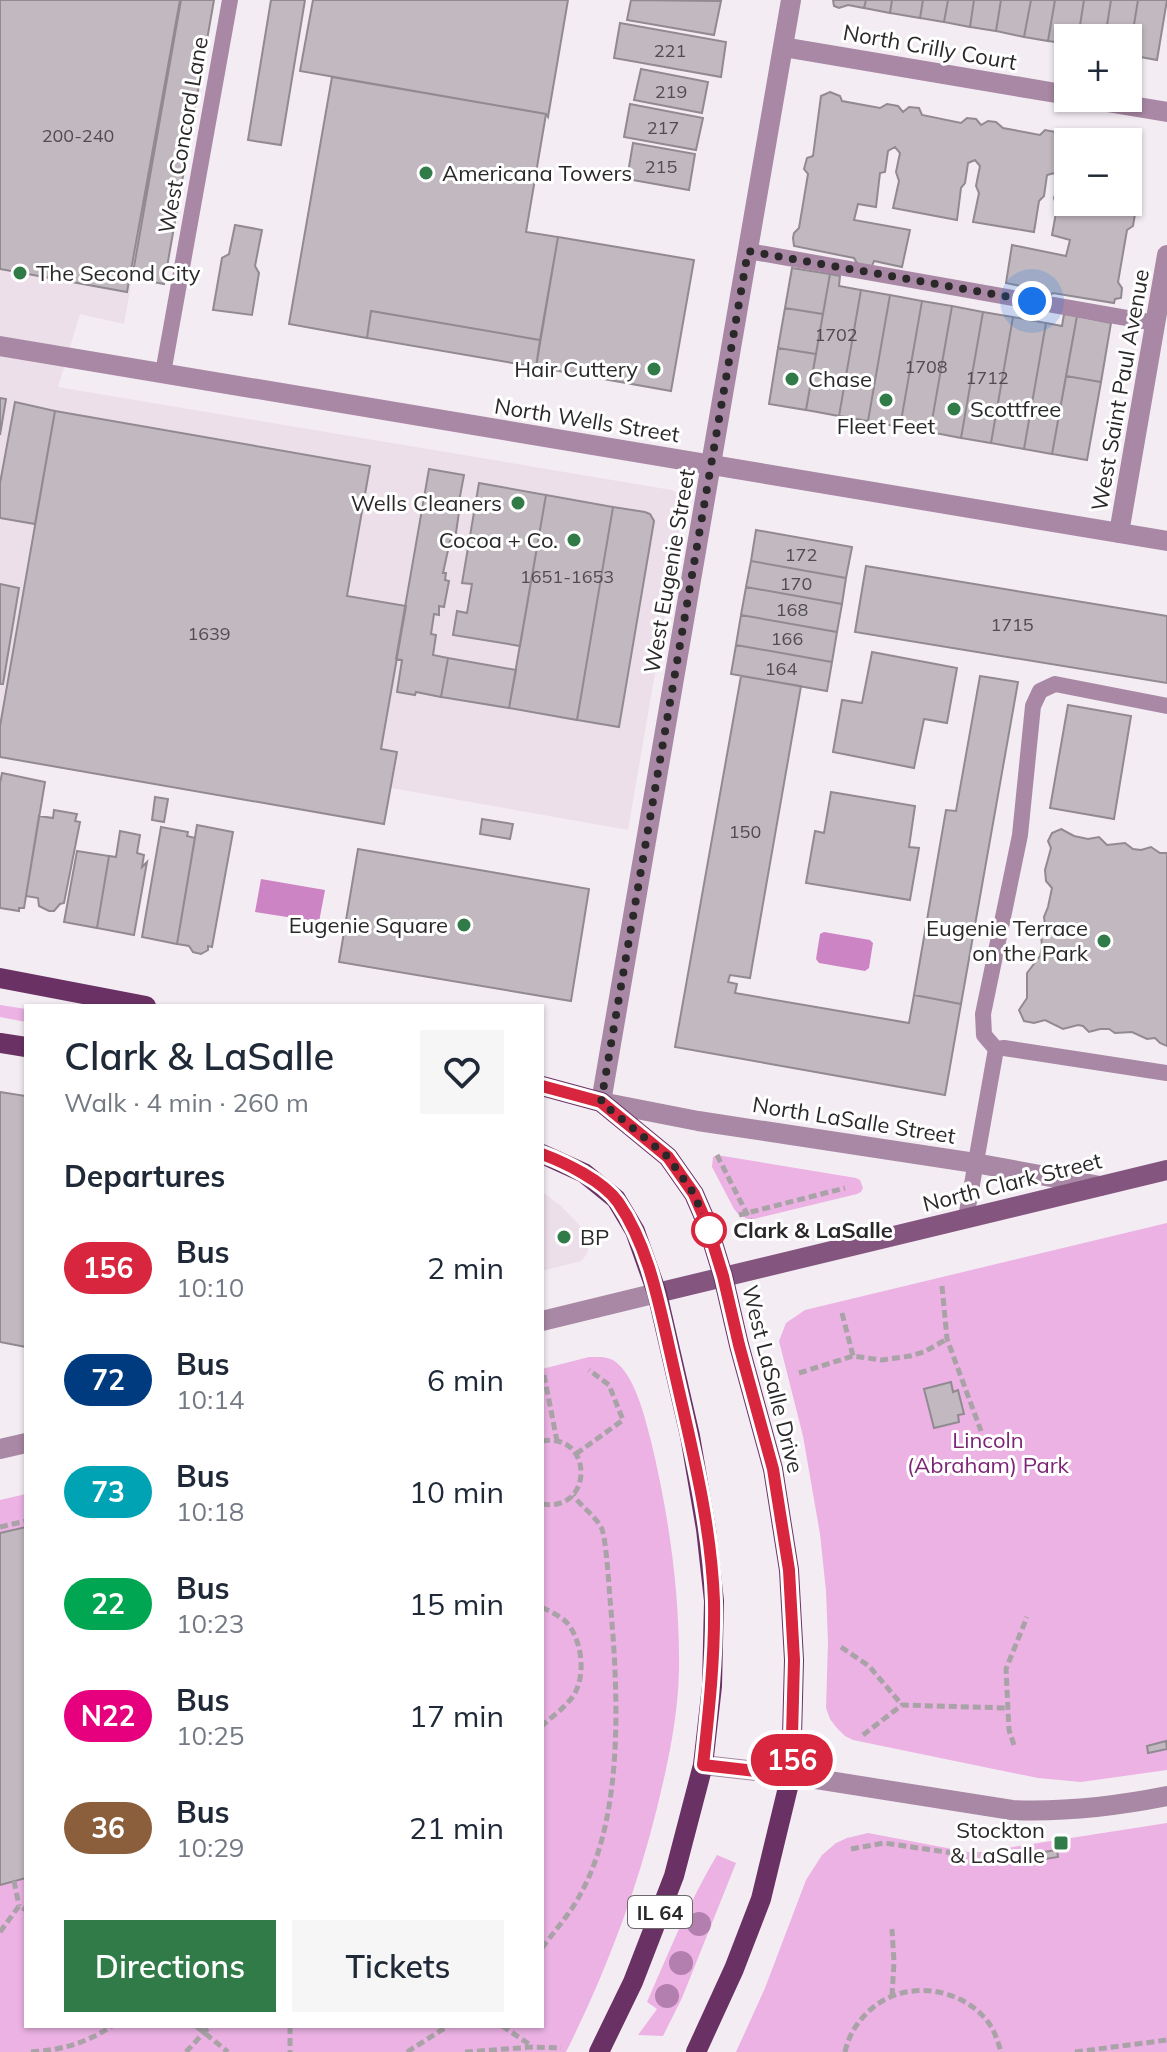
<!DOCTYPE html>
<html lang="en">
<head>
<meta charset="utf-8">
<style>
	:root { --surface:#fff; --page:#f6f6f7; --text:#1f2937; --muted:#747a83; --accent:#317b48 }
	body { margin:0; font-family:Mulish,sans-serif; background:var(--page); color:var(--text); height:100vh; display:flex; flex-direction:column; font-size:30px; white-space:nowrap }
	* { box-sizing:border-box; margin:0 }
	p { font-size:26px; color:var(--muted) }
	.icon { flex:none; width:44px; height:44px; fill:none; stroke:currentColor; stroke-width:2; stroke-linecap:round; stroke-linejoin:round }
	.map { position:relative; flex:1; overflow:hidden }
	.sheet { position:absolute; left:24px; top:1004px; width:520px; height:1024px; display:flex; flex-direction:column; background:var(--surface); border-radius:0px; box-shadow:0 2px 6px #0004 }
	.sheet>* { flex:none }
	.badge { padding:0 16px; border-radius:26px; font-size:28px; line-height:52px }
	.tools { position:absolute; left:1054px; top:24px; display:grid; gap:16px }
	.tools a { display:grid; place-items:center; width:88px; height:88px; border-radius:0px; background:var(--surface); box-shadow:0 2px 6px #0004; font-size:40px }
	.you { position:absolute; width:40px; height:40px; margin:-20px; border:6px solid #fff; border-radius:50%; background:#1a73e8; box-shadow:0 0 0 12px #1a73e833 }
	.map>.badge { position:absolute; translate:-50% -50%; box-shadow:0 0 0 4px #fff }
	h2 { padding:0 40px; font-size:30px; line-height:72px }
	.round { display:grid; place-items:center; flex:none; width:84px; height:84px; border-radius:0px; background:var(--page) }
	.overview { display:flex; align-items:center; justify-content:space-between; height:136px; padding:0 40px }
	h1 { font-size:38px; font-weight:600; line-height:60px }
	.action { display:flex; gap:16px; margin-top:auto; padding:16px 40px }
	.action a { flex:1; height:92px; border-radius:0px; background:var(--accent); color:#fff; font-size:32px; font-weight:600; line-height:92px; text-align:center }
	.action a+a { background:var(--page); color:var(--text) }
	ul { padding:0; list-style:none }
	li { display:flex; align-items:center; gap:24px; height:112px; padding:0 40px }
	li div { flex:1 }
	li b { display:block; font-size:30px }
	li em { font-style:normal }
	li .badge { min-width:88px; font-weight:700; text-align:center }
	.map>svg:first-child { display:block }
	.built { fill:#eddfea }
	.green { fill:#ebb2e3 }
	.water { fill:#cd84c5 }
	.building { fill:#c1b9bf; stroke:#918a90; stroke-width:2 }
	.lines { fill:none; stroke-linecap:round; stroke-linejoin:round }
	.path { stroke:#a9a3a8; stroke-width:5; stroke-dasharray:8 4; stroke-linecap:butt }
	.service { stroke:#a888a4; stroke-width:16 }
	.minor { stroke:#a888a4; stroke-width:20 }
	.tertiary { stroke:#a888a4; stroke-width:20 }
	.secondary { stroke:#84567f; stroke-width:20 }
	.primary { stroke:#6a3264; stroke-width:20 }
	.tree { fill:#b27fae }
	.line-casing { stroke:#fff; stroke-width:18 }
	.line { stroke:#d7263d; stroke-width:12 }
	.walk { stroke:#2b282a; stroke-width:8; stroke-dasharray:0 14.4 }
	.poi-dot { fill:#317b48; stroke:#fff; stroke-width:3 }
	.stop-dot { fill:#fff; stroke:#d7263d; stroke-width:4 }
	.labels { text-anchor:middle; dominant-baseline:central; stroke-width:6; stroke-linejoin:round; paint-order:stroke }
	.number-label { font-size:18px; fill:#504c4f }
	.shield { fill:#fff; stroke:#6b686a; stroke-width:2 }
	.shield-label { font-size:20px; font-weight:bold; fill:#2b282a }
	.street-label { font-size:22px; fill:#2b282a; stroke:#fff }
	.poi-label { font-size:22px; fill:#2b282a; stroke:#fff; text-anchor:end }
	.stop-label { font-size:22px; font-weight:bold; fill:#2b282a; stroke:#fff; text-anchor:start }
	.park-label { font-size:22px; fill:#7c2576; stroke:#fff }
</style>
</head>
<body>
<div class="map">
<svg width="1167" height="2052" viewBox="0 0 1167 2052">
	<rect width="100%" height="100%" fill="#f4ecf3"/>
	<path class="built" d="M0,0H182L124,324L80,314L58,387L672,490L678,493L682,501L683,511L628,830L391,788L384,824L0,757Z
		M542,1192L560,1205L584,1230L589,1244L587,1254L581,1261L542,1271Z"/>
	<path class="green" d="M0,1005L26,1009V1022L0,1017Z
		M717,1155L856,1178L860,1180L863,1188L861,1192L857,1194L750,1220L739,1215L734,1209L712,1167L713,1157Z
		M1167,1223V1770L1081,1782L1038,1778L853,1740L845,1736L836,1727L830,1719L826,1708L828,1642L826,1591L820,1534L803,1436L779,1341L786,1323L805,1310Z
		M589,1357C597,1357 605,1356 613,1360C635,1374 645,1418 651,1441C669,1516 680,1593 679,1670C678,1717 668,1763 657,1808C636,1893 605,1974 566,2052H0V1500L26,1494V2026H542V1369Z
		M1167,1823V2052H736L765,1988L806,1880L822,1855L836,1843L847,1838L868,1833L968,1852H981Z
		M717,1855L736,1863L682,1998L663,2036L638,2035L657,2009L647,2002C669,1952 689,1902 717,1855Z"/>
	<path class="water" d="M261,879L325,890L319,922L255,912Z
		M824,932L870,940L873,943L869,968L865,971L819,963L816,959L820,934Z"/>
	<path class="building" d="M0,0H180L127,292L0,269Z
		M181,0H214L164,284L132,278Z
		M271,0H305L281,145L248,140Z
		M313,0H568L548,117L546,114L300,71Z
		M631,0L721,1L714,35L627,20Z
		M833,0H866L864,8L848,5L839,8L834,6Z
		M866,0H892L890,13L864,8Z
		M892,0H923L920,18L890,13Z
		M923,0H948L944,22L920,18Z
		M948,0H974L970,27L944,22Z
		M974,0H1001L996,31L970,27Z
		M1001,0H1031L1024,37L996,31Z
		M1031,0H1055L1048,41L1024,37Z
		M1055,0H1084L1078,38H1068V44L1048,41Z
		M1084,0H1111L1105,38H1078Z
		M1111,0H1138L1129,55L1128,38H1105Z
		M1138,0H1167L1157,60L1129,55Z
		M620,23L726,42L721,77L614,58Z
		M641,69L708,82L702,113L634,100Z
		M332,77L546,114L526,232L558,237L540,340L371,311L367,338L289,324Z
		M830,92L840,96L842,101L880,108L887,104L898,106L903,112L909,107L919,108L922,115L961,123L967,118L976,119L981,125L988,121L996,122L1003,128L1040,135L1045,130L1055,132L1060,139L1068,135L1076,136L1081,142H1068V202H1128V144L1133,145L1141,151L1130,209L1135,214L1133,226L1127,230L1118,282L1122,288L1121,298L1115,299L1114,303L1053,293L1048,297L1037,295L1035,289L1006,283L1012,245L1066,256L1070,240L1052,235L1057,207L1054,198L1060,180L1055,173L1047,175L1044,196L1039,201L1034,232L973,222L979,193L976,186L980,166L975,160L968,163L965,183L961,188L957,220L893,208L899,181L896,172L900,153L895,147L888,151L885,172L880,173L876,207L858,204L854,220L910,230L902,267L874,261L872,266L858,265L854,258L794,246L793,238L794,233L799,228L808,174L804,169L807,158L813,156L821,96Z
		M630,104L703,118L696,150L624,137Z
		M633,143L695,154L689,190L627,179Z
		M235,225L262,230L255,266L259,273L252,315L213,310L222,258L229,254Z
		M558,237L694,260L671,391L536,367Z
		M792,268L830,274L823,314L785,308Z
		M830,274L840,276L839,286L861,290L839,416L806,410Z
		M861,290L890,295L868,421L839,416Z
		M890,295L922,301L900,427L868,421Z
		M922,301L952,306L930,432L900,427Z
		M952,306L983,312L961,438L930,432Z
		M785,308L823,314L816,354L778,348Z
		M371,311L540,340L536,367L367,338Z
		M983,312L1013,317L991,443L961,438Z
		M1064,314L1077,316L1052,454L1024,449L1046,323L1062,326Z
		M1077,316L1111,323L1101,382L1066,376Z
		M1013,317L1046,323L1024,449L991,443Z
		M778,348L816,354L806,410L769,404Z
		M1066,376L1101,382L1087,460L1052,454Z
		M0,398L6,399L0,435Z
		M15,402L55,411L35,524L0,518V483Z
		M55,411L370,466L347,596L406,606L381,749L397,752L384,824L0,757V726Z
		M429,469L464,475L457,512H459L456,533H453L452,541H450L443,573H446L445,580L449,581L444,607L439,606V615L434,614L431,634L436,635L433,655L448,658L441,697L416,692L415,695L397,692L402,660L396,659Z
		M479,483L546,495L520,646L453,635L457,611L467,613L472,584L462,583Z
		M546,495L613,507L577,720L509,708Z
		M613,507L645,512L650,514L654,521L619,727L577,720Z
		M756,530L852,547L846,578L751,561Z
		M751,561L846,578L842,604L746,587Z
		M866,566L1167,616V683L855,632Z
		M0,584L19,588L3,684H0Z
		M746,587L842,604L837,632L741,615Z
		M741,615L837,632L832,662L736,645Z
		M736,645L832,662L827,691L731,674Z
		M872,652L957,668L947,723L924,719L914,768L833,752L842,700L862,703Z
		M448,658L516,670L509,708L441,697Z
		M741,676L801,686L750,978L730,975L728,982L737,984L735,993L909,1023L914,995L961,1004L945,1095L675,1047Z
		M980,676L1018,682L961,1004L914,995L946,810L956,811Z
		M1068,705L1131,716L1114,819L1050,808Z
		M2,773L45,782L24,908H19V911L0,908V783Z
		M831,792L915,806L909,847L919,848L910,900L806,883L815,831L824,833Z
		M155,797L168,799L164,822L152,820Z
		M54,810L77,814L75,821L80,822L64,903L60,904L54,911H49L39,906L38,898L26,896L39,816L53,818Z
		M482,819L513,824L510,839L480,834Z
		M197,825L233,832L212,947L208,946V950L201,954L193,952L189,946L177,944Z
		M161,827L188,832L187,836L195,838L177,944L142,937Z
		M1061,829L1074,836L1088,839L1099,837L1107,845L1125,843L1133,849L1141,850L1151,847L1160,853H1167V1046L1160,1043L1155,1038L1147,1039L1132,1032L1115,1033L1109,1029H1100L1089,1032L1083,1026L1078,1025L1063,1029L1045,1020L1034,1023L1024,1021L1019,1010L1027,998V973L1040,956L1042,947L1041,934L1045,925L1044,917L1048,907L1052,888L1046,881L1045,870L1051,848L1048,841L1052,833Z
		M120,831L140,835L137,853L144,855L142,867L147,862L134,935L97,928L109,856L116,857Z
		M358,849L589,889L571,1001L339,962Z
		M77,851L109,856L97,928L64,922Z
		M0,1092L26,1096V1347L0,1342Z
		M951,1382L953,1392L958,1390L964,1414L958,1415L959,1422L934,1428L924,1389Z
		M26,1527V1878L0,1885V1533Z
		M1166,1741L1167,1749L1148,1753L1147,1746Z
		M1057,1850L1058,1857L1038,1860L1037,1853Z"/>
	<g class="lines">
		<path class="path" d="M717,1155L750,1220
			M739,1215L845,1188
			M942,1286L947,1339L981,1431
			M842,1313L853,1356
			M799,1373L853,1356L882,1360L910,1356L924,1352L947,1339
			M544,1375L557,1441
			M542,1441C594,1432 594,1513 542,1504
			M576,1454L623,1420L609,1385L589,1370
			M0,1527L26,1521
			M542,1607C550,1612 562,1616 568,1624C583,1643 587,1681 570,1700C562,1710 551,1717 542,1726
			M841,1647L869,1666L902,1705
			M863,1735L902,1705L1007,1708
			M1014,1745L1009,1730L1006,1669L1027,1617
			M851,1849L884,1843L960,1854L997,1855
			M14,1881L19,1906
			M0,1932L19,1906L26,1910
			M542,1948C555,1930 571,1913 581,1893C625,1813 618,1688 610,1599C609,1587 606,1535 601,1527C594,1515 581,1506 573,1495
			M892,1996L894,1962L892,1929
			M196,2026L228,2052
			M290,2026V2052
			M502,2026L532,2046
			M31,2052C62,2050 86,2043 112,2026
			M186,2052L210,2026
			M407,2052L448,2026
			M465,2052L533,2047L561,2048
			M845,2052C848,2038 855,2025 865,2015C896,1981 950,1984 981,2014C992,2024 997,2038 1001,2052
			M1075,2052L1167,2040"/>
		<path class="service" d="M748,251L1155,323
			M163,373L230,0
			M996,1049L984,1035L983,1014L1020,835L1033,706L1040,691L1055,684L1167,706
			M966,1218L996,1049L1004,1048L1167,1073"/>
		<path class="minor" d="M783,47L1068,95
			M1083,98L1167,112
			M1119,533L1167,255
			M601,1102L791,0
			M703,1765L791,1775L1012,1810C1064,1812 1117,1806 1167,1796"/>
		<path class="tertiary" d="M0,346L1167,541
			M601,1102L698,1121L975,1163L1100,1186
			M542,1321L657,1293
			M0,1449L26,1443"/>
		<path class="secondary" d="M657,1293L1167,1170"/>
		<path class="primary" d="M0,978L146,1006
			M0,1043L26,1047
			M542,1086L601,1102L668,1157L694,1194L707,1224L723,1276L739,1345L773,1469L789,1570L794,1660L791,1775L761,1899L734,1969L696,2052
			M542,1154L584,1173L616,1199L635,1231L657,1293L690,1436L706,1529L714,1601L712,1686L703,1765L674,1876L633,1982L599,2052"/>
	</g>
	<g class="tree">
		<circle cx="699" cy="1924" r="12"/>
		<circle cx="681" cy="1963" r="12"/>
		<circle cx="667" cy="1996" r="12"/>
	</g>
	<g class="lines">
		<g class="line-casing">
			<path id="line" d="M542,1086L601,1102L668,1157L694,1194L707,1224L723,1276L739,1345L773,1469L789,1570L794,1660L791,1775L703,1765C709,1711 715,1656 714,1601C711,1519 689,1437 671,1356C659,1304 649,1247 618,1202C603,1181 566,1163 542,1154"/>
		</g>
		<use href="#line" class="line"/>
		<path class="walk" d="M709,1230L694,1194L668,1157L601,1102L748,251L1032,301"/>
	</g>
	<g class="poi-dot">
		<circle cx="426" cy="173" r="8"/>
		<circle cx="20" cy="273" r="8"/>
		<circle cx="654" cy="369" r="8"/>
		<circle cx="792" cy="379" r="8"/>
		<circle cx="886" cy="400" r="8"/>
		<circle cx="954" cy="409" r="8"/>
		<circle cx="518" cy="503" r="8"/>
		<circle cx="574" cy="540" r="8"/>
		<circle cx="464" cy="925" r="8"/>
		<circle cx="1104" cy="941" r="8"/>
		<circle cx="564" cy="1237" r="8"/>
		<rect x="1053" y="1835" width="16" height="16" rx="4"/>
	</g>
	<circle class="stop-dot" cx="709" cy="1230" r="16"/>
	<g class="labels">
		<g class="number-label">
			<text x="670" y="50">221</text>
			<text x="671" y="91">219</text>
			<text x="663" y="127">217</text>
			<text x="78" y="135">200-240</text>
			<text x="661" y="166">215</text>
			<text x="836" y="334">1702</text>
			<text x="926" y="366">1708</text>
			<text x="987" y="377">1712</text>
			<text x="801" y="554">172</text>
			<text x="567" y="576">1651-1653</text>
			<text x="796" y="583">170</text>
			<text x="792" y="609">168</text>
			<text x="1012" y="624">1715</text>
			<text x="209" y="633">1639</text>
			<text x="787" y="638">166</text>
			<text x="781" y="668">164</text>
			<text x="745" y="831">150</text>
		</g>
		<rect class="shield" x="628" y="1896" width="64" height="32" rx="6"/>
		<g class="shield-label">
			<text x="660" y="1912">IL 64</text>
		</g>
		<g class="street-label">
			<text transform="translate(930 47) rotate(10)">North Crilly Court</text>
			<text transform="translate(183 135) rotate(-80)">West Concord Lane</text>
			<text transform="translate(1120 390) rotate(-80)">West Saint Paul Avenue</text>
			<text transform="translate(587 420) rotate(9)">North Wells Street</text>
			<text transform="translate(669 571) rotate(-80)">West Eugenie Street</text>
			<text transform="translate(854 1120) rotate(9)">North LaSalle Street</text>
			<text transform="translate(1012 1182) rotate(-14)">North Clark Street</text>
			<text transform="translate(773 1379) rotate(76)">West LaSalle Drive</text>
		</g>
		<g class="poi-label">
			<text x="442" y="173" text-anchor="start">Americana Towers</text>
			<text x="36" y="273" text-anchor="start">The Second City</text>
			<text x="638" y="369">Hair Cuttery</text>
			<text x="808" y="379" text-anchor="start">Chase</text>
			<text x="970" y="409" text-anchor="start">Scottfree</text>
			<text x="886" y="426" text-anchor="middle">Fleet Feet</text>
			<text x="502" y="503">Wells Cleaners</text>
			<text x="558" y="540">Cocoa + Co.</text>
			<text x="448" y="925">Eugenie Square</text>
			<text x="1088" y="928">Eugenie Terrace<tspan x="1088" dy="25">on the Park</tspan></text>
			<text x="580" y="1237" text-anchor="start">BP</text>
			<text x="1045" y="1830">Stockton<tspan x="1045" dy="25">&amp; LaSalle</tspan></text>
		</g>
		<g class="stop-label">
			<text x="733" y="1230">Clark &amp; LaSalle</text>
		</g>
		<g class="park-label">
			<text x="988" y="1440">Lincoln<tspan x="988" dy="25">(Abraham) Park</tspan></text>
		</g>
	</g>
</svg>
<div class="tools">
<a>+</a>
<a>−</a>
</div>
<div class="you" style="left:1032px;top:301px"></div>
<b class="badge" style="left:792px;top:1760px;background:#d7263d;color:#fff">156</b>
<section class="sheet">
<div class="overview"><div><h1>Clark &amp; LaSalle</h1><p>Walk · 4 min · 260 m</p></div><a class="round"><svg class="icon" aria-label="heart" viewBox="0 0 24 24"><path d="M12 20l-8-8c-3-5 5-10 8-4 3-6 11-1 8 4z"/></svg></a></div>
<h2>Departures</h2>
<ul>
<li><span class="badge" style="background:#d7263d;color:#fff">156</span><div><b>Bus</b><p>10:10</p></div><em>2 min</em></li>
<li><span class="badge" style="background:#003b80;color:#fff">72</span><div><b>Bus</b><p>10:14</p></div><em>6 min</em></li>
<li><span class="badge" style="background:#00a3b4;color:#fff">73</span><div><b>Bus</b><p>10:18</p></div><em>10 min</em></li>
<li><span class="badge" style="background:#00a651;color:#fff">22</span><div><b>Bus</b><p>10:23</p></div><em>15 min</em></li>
<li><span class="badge" style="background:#e6007e;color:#fff">N22</span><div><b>Bus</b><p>10:25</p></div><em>17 min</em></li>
<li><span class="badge" style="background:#8b5e3c;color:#fff">36</span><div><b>Bus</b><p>10:29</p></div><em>21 min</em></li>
</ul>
<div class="action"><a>Directions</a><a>Tickets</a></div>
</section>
</div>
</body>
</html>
